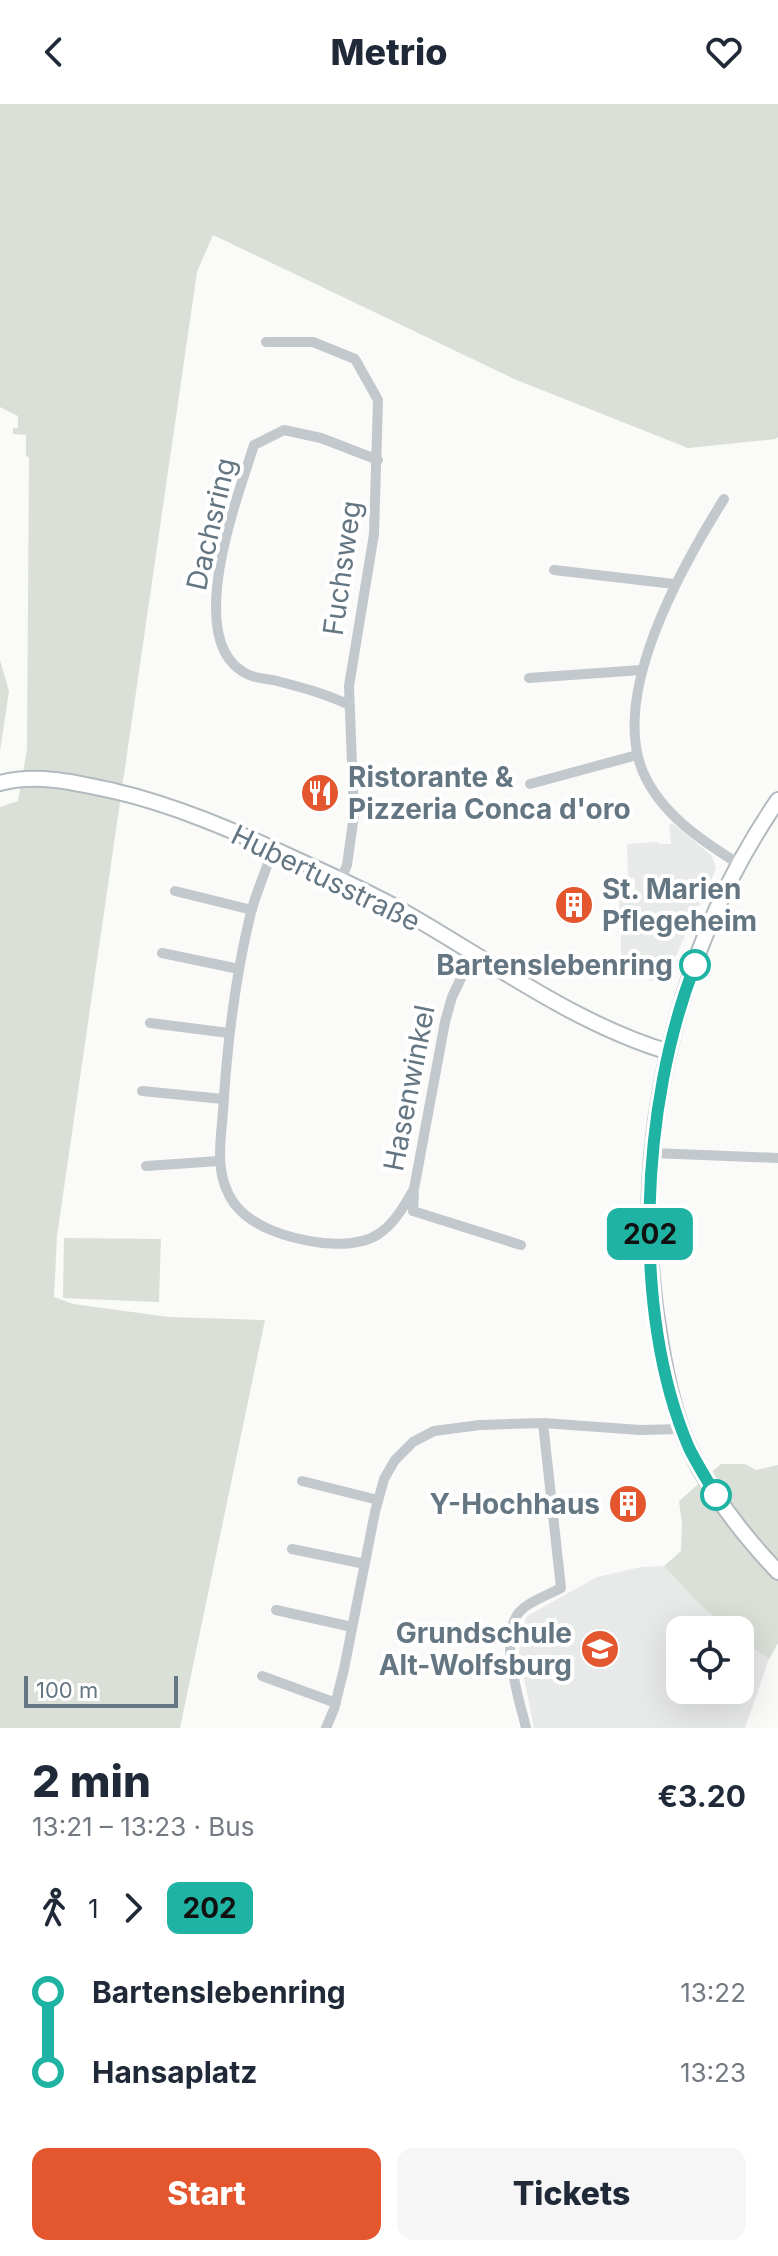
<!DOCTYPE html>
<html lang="en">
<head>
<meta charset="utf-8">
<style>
	:root { --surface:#fff; --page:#f6f6f7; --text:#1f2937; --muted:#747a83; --accent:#e4572e }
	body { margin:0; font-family:Inter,sans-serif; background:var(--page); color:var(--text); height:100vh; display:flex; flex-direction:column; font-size:30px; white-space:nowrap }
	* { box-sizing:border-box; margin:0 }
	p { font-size:26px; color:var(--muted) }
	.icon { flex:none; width:44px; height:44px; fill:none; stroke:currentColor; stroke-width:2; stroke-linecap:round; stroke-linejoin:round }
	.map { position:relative; height:1624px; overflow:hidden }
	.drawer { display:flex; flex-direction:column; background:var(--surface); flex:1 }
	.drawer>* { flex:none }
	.badge { padding:0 16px; border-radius:12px; font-size:28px; line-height:52px }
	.tools { position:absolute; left:666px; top:1512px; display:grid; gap:16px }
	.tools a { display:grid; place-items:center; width:88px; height:88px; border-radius:16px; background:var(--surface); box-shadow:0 8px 32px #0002; font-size:40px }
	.scale { position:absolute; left:24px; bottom:20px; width:154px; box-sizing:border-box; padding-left:8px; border:4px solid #657683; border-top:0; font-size:22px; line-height:28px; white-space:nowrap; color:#657683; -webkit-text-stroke:6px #fff; paint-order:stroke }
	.map>.badge { position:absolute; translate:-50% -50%; box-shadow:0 0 0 4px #fff }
	.legs { display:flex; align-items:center; gap:12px; height:88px; padding:0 32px; font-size:26px }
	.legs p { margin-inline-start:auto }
	.summary { display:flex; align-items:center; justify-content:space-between; height:136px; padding:0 32px }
	h1 { font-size:44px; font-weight:800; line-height:60px }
	.action { display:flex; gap:16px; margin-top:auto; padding:16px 32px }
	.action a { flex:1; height:92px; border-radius:16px; background:var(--accent); color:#fff; font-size:32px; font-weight:800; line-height:92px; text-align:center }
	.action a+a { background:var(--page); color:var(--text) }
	ul { padding:0 32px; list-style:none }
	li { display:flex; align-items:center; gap:28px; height:80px; font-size:30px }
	li i { display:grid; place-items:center; width:12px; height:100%; margin:0 10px; background:currentColor }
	li i::after { content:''; width:20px; height:20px; margin:-10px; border:6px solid; border-radius:50%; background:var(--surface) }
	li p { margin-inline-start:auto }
	li:first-child i { background:linear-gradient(#0000 50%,currentColor 0) }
	li:last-child i { background:linear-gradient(currentColor 50%,#0000 0) }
	header { display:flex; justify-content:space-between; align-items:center; height:104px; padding:0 32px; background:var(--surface); font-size:36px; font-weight:800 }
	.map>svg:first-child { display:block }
	.built { fill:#e8e9e9 }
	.green { fill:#dadfd7 }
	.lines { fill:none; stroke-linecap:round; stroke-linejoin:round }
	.secondary-casing { stroke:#b3babf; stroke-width:18 }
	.street { stroke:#c3c8cc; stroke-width:10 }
	.secondary { stroke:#fff; stroke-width:14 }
	.line-1-casing { stroke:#fff; stroke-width:18 }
	.line-1 { stroke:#1fb3a4; stroke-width:12 }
	.stop-1-dot { fill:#fff; stroke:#1fb3a4; stroke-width:4 }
	.labels { text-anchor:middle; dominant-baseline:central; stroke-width:8; stroke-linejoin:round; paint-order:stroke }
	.street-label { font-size:28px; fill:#657683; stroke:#fff }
	.poi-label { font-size:28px; font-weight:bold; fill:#657683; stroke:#fff; text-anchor:start }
	.stop-label { font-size:28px; font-weight:bold; fill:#657683; stroke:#fff; text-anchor:end }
</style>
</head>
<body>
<header><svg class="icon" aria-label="back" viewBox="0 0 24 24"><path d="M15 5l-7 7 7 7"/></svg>Metrio<svg class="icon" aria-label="heart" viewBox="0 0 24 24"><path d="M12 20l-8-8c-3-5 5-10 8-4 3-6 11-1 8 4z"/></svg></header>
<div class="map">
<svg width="778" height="1624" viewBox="0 0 778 1624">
	<rect width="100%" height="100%" fill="#fafaf8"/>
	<path class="built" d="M672,719L712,752L716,765L663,880L622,867L619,795L635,794V774H628L627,740L657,738L658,740H671L669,722Z
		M664,1462L699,1500L730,1526H680V1586H740V1535L769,1555L745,1624H534L519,1549L521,1527L527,1512L597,1473L641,1463Z"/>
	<path class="green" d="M0,0H778V333L776,335L688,344L514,275L213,131L197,168L57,1132L54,1193L73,1200L169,1213L265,1216L180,1624H0V703L18,697L27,645L29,353L26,352V331L13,330V324H18V312L0,303Z
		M0,556L9,587L0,647Z
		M64,1134L161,1135L159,1198L63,1194Z
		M721,1360H745L756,1366L778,1361V1539L769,1555L740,1535V1526H730L699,1500L664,1462L681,1447L682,1419L679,1397Z"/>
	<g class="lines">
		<g class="secondary-casing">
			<path id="secondary" d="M0,679C37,669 78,679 114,687C175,701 234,727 291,753C328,770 365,786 401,806C488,855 572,919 669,948
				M778,696C673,849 627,1052 660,1235C666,1272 674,1311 690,1346C712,1392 743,1431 778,1468"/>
		</g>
		<path class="street" d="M266,238H313L355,255L378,296L374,430L349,582L354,711L347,761L341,776
			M724,395C682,462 610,589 643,668C661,710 702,737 739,760
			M554,466L674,480
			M529,574L641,566
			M349,601C324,589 300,583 273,576C265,575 256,574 249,571C180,541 238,392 254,341L284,326L321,334L378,356
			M530,680L637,651
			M273,745C266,766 257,787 251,808C235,873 227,941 223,1007C221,1036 215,1064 229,1091C245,1123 290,1135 323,1139C374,1144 390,1128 414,1085L445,918L452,893L473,849
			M175,787L252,806
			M162,849L239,865
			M150,919L229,929
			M142,987L223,995
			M653,1049L778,1054
			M146,1062L219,1057
			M414,1090L413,1107L521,1141
			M302,1377L378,1396
			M292,1445L365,1460
			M276,1506L352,1523
			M262,1572L336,1599
			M326,1624L334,1605L344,1565L375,1408L384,1375L395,1356L413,1338L434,1327L480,1321L543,1319L640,1326L682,1325
			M526,1624C519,1594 500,1539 517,1511C525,1499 548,1491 561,1484L543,1319"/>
		<use href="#secondary" class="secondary"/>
	</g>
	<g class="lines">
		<g class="line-1-casing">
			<path id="line-1" d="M695,861C641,999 630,1207 689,1344C697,1360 707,1376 716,1391"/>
		</g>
		<use href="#line-1" class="line-1"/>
	</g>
	<defs>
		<g id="restaurant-disc" transform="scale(2)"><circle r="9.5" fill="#e4572e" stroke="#fff"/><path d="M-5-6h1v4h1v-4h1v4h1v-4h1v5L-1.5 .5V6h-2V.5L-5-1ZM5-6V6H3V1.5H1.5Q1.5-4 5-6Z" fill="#fff"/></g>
		<g id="building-disc" transform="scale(2)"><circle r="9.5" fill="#e4572e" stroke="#fff"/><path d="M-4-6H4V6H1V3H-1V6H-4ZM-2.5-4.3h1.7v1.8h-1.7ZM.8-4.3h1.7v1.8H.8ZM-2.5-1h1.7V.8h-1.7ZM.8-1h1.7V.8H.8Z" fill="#fff"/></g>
		<g id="school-disc" transform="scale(2)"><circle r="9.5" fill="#e4572e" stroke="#fff"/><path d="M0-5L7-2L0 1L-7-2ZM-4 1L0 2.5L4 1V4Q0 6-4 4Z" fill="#fff"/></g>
	</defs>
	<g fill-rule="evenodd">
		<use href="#restaurant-disc" x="320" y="689"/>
		<use href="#building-disc" x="574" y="801"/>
		<use href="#building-disc" x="628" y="1400"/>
		<use href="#school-disc" x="600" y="1545"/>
	</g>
	<g class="stop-1-dot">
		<circle cx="695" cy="861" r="14"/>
		<circle cx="716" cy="1391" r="14"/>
	</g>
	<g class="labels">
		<g class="street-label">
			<text transform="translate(211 420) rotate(-77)">Dachsring</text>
			<text transform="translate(342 464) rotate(-82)">Fuchsweg</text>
			<text transform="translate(326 774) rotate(26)">Hubertusstraße</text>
			<text transform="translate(409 984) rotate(-79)">Hasenwinkel</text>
		</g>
		<g class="poi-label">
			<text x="348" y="673">Ristorante &amp;<tspan x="348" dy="32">Pizzeria Conca d'oro</tspan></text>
			<text x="602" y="785">St. Marien<tspan x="602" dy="32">Pflegeheim</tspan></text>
			<text x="600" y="1400" text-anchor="end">Y-Hochhaus</text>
			<text x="572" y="1529" text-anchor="end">Grundschule<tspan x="572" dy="32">Alt-Wolfsburg</tspan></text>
		</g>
		<g class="stop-label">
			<text x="673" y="861">Bartenslebenring</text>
		</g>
	</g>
</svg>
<div class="tools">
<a><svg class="icon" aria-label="locate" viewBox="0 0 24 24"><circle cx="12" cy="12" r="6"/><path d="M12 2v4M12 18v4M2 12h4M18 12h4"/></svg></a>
</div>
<div class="scale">100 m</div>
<b class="badge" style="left:650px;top:1130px;background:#1fb3a4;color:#111">202</b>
</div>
<section class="drawer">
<div class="summary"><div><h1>2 min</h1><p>13:21 – 13:23 · Bus</p></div><b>€3.20</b></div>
<div class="legs"><svg class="icon" aria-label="walk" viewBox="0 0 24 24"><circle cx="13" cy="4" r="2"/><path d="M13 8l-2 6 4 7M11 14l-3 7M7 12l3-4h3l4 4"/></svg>1<svg class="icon" aria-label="forward" viewBox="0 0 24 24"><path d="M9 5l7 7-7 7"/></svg><b class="badge" style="background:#1fb3a4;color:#111">202</b></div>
<ul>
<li><i style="color:#1fb3a4"></i><b>Bartenslebenring</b><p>13:22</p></li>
<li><i style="color:#1fb3a4"></i><b>Hansaplatz</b><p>13:23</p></li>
</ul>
<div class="action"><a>Start</a><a>Tickets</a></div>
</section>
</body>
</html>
